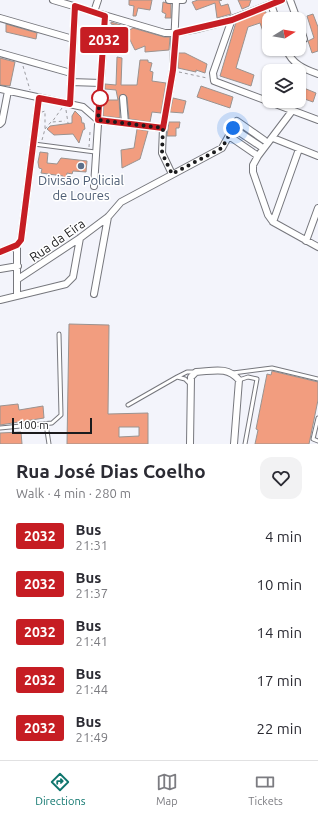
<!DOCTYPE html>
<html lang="en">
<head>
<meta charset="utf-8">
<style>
	:root { --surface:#fff; --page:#f2f2f3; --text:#2b2b33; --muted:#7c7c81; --line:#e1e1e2; --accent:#0f766e }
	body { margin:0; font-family:Ubuntu,sans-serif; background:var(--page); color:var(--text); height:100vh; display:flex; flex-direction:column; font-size:15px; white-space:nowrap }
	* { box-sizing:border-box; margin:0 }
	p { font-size:13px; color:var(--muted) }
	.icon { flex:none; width:22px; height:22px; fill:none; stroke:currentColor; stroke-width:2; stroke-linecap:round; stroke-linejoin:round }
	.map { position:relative; height:444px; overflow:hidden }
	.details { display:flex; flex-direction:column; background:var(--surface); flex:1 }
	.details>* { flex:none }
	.badge { padding:0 8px; border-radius:3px; font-size:14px; line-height:26px }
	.needle { width:26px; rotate:79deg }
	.controls { position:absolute; left:262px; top:12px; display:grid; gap:8px }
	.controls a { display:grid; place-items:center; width:44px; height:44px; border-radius:8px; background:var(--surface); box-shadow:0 1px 3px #0004; font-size:20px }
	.scale { position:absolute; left:12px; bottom:10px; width:80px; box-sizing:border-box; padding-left:4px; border:2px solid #1b1b1d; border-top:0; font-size:11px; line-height:14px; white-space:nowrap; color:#1b1b1d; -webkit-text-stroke:3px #fff; paint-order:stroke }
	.you { position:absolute; width:20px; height:20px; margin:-10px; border:3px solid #fff; border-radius:50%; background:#1a73e8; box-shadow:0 0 0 6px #1a73e833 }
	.map>.badge { position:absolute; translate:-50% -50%; box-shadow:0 0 0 2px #fff }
	.round { display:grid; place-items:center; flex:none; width:42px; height:42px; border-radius:12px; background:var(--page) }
	.headline { display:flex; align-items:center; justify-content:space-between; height:68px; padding:0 16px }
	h1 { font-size:19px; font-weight:700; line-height:30px }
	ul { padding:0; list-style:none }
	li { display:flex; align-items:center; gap:12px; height:48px; padding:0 16px }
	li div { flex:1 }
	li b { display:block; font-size:15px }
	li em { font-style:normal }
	li .badge { min-width:44px; font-weight:700; text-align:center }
	.menu { display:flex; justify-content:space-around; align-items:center; height:56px; border-top:1px solid var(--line); background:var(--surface); font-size:11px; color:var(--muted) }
	.menu a { display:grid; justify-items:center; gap:2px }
	.menu .selected { color:var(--accent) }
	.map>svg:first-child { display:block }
	.building { fill:#f29d7f; stroke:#9a9390; fill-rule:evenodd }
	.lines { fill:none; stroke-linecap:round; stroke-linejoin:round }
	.lane-casing { stroke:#76777d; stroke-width:5 }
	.street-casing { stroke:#76777d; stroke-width:8 }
	.path { stroke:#9c9ca1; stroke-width:1; stroke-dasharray:3 3; stroke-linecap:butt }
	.lane { stroke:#fff; stroke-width:3 }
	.street { stroke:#fff; stroke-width:6 }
	.line-casing { stroke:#fff; stroke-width:9 }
	.line { stroke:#c61d23; stroke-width:6 }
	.walk { stroke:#1b1b1d; stroke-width:4; stroke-dasharray:0 7.2 }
	.stop-dot { fill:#fff; stroke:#c61d23; stroke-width:2 }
	.service-dot { fill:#5c6f8a; stroke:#fff; stroke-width:1.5 }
	.labels { text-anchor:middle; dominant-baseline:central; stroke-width:3; stroke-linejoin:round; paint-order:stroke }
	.service-label { font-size:13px; fill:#4e5e75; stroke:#fff }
	.street-label { font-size:13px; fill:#1b1b1d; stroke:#fff }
</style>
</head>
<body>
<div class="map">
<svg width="318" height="444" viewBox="0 0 318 444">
	<rect width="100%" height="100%" fill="#f3f4fb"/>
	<path class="building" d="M129,0H152L150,10L138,8L136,16H133L134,6L129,5Z
		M198,0H222L219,1L221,6L228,4L231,14L217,18L215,3L196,10L192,2Z
		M238,0H251L249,6L242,9Z
		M163,2L171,4V18H165L166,14L162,12Z
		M265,11L270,19L269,48L260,23L248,27L236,68L254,75L251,86L220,76L236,22Z
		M313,14L318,27V51L312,53L308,41L314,38L307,16Z
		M111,22L124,26L123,53H117L119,26L111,24Z
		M6,24L37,33L36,39L6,32Z
		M133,28L164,37H170L169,50L145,52V46L135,50L126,32Z
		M178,53H185L207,64L205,73L196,70V72L178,68Z
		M117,57L122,58L121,85H137L140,60H148V62L152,63L150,71L153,72L152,81L166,83L161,113L152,112L150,122L129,119L127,97L123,94L119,98L120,118L103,116L104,100H118L116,90L105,89V84L116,85Z
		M0,58L15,62L10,86L0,85Z
		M201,86L233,97L230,108L197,97Z
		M299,86L316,93L313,102L299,97Z
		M173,98L186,101L183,113L170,112Z
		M75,111L81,117L82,123H84L85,129L83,130L79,143L73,134L54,135L47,129L50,126L72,123V116Z
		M169,122H180L179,128H176V136H167Z
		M137,129L148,131L140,159L122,168L121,150L134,148Z
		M40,152L48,153L47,163L57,164L61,158L87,161L86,172L73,171L72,174L67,173L66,184H62L63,176L41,173L42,169L39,168L38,162Z
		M69,324L109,325L108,414L148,413V444H67ZM119,427H139V436L119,437Z
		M272,371L318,382V400L309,444H255L258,430L256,429L267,374L271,375Z
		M18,404L19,410L43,406L44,418L0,425V406Z
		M21,432L22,444H0V433Z"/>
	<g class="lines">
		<g class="lane-casing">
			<path id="lane" d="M34,144L95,152
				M233,373L272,368L318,379
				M177,377L187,372H195
				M239,380L248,377L257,379L245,444
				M128,405L177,377L185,379L190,384
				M318,418L313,439L318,441
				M46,424L49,444
				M0,428L52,423L61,415L59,334"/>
		</g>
		<g class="street-casing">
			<path id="street" d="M53,0L165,33C204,33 245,13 282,0
				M169,0H183
				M290,0L297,19
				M271,4L276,19
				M94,12L98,0
				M0,18L73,39
				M232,19L213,73L214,81L318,120
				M299,24L304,39
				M286,49C292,64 304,69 318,74
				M0,53L71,73
				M71,82L101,83
				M0,89L83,107L98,120
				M123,98L125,123
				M70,104L75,7
				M292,111L258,156L253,165V172L268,215L273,222L318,247
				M98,120L163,128
				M0,124L2,122L8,91
				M233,128L260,146
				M229,136L258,156
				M273,138L318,156
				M172,174L162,153L163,128L173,70L176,1
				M94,186L105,16
				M273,222L299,149
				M306,241L318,208
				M0,252L17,245L21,240L39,98
				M0,269L18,266
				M18,279L80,238L108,217L121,202L222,148L237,121L264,140
				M94,294L108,217
				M17,296V245
				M0,300L66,284L73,277L80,238
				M190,444L191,377L196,372C214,371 227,366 239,380L234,444"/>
		</g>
		<path class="path" d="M23,66L30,90
			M179,72L207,78
			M62,108L52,122L65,121
			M66,110L68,123
			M45,129L51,122
			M42,140L45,129V111L42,112
			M89,147L90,132H92"/>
		<use href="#lane" class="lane"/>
		<use href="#street" class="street"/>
	</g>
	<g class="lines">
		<g class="line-casing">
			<path id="line" d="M0,252L17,245L21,240L39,98L70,104L75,6L105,16L98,120L163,128L173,70L176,33L232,20L282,0"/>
		</g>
		<use href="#line" class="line"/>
		<path class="walk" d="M100,98V96L98,120L163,128L162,153L172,174L222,148L233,128"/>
	</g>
	<circle class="stop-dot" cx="100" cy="98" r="8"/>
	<circle class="service-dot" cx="81" cy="166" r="4"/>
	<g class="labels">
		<g class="service-label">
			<text x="81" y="180">Divisão Policial<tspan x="81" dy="15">de Loures</tspan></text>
		</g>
		<g class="street-label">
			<text transform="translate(57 240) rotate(-35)">Rua da Eira</text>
		</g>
	</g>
</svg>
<div class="controls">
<a><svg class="needle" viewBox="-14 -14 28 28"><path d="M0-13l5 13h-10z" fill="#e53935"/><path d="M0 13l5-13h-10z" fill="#7c7c81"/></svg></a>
<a><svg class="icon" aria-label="layers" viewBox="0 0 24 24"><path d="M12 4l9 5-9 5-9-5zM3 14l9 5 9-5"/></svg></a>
</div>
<div class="scale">100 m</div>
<div class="you" style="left:233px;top:128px"></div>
<b class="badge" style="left:104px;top:40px;background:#c61d23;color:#fff">2032</b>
</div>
<section class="details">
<div class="headline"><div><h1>Rua José Dias Coelho</h1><p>Walk · 4 min · 280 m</p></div><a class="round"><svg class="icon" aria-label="heart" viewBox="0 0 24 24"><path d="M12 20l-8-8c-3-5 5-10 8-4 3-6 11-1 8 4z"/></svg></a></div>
<ul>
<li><span class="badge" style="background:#c61d23;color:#fff">2032</span><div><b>Bus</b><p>21:31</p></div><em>4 min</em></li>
<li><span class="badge" style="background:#c61d23;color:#fff">2032</span><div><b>Bus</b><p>21:37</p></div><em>10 min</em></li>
<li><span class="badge" style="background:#c61d23;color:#fff">2032</span><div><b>Bus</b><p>21:41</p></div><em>14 min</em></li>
<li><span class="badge" style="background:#c61d23;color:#fff">2032</span><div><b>Bus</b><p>21:44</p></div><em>17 min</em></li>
<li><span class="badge" style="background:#c61d23;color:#fff">2032</span><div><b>Bus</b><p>21:49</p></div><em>22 min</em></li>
</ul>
</section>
<nav class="menu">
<a class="selected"><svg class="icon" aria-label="directions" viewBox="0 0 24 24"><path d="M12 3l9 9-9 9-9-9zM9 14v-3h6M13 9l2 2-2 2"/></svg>Directions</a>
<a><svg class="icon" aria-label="map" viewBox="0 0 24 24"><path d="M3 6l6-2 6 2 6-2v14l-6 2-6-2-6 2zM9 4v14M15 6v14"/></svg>Map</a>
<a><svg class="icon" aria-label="tickets" viewBox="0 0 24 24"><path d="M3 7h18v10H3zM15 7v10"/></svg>Tickets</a>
</nav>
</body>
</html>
